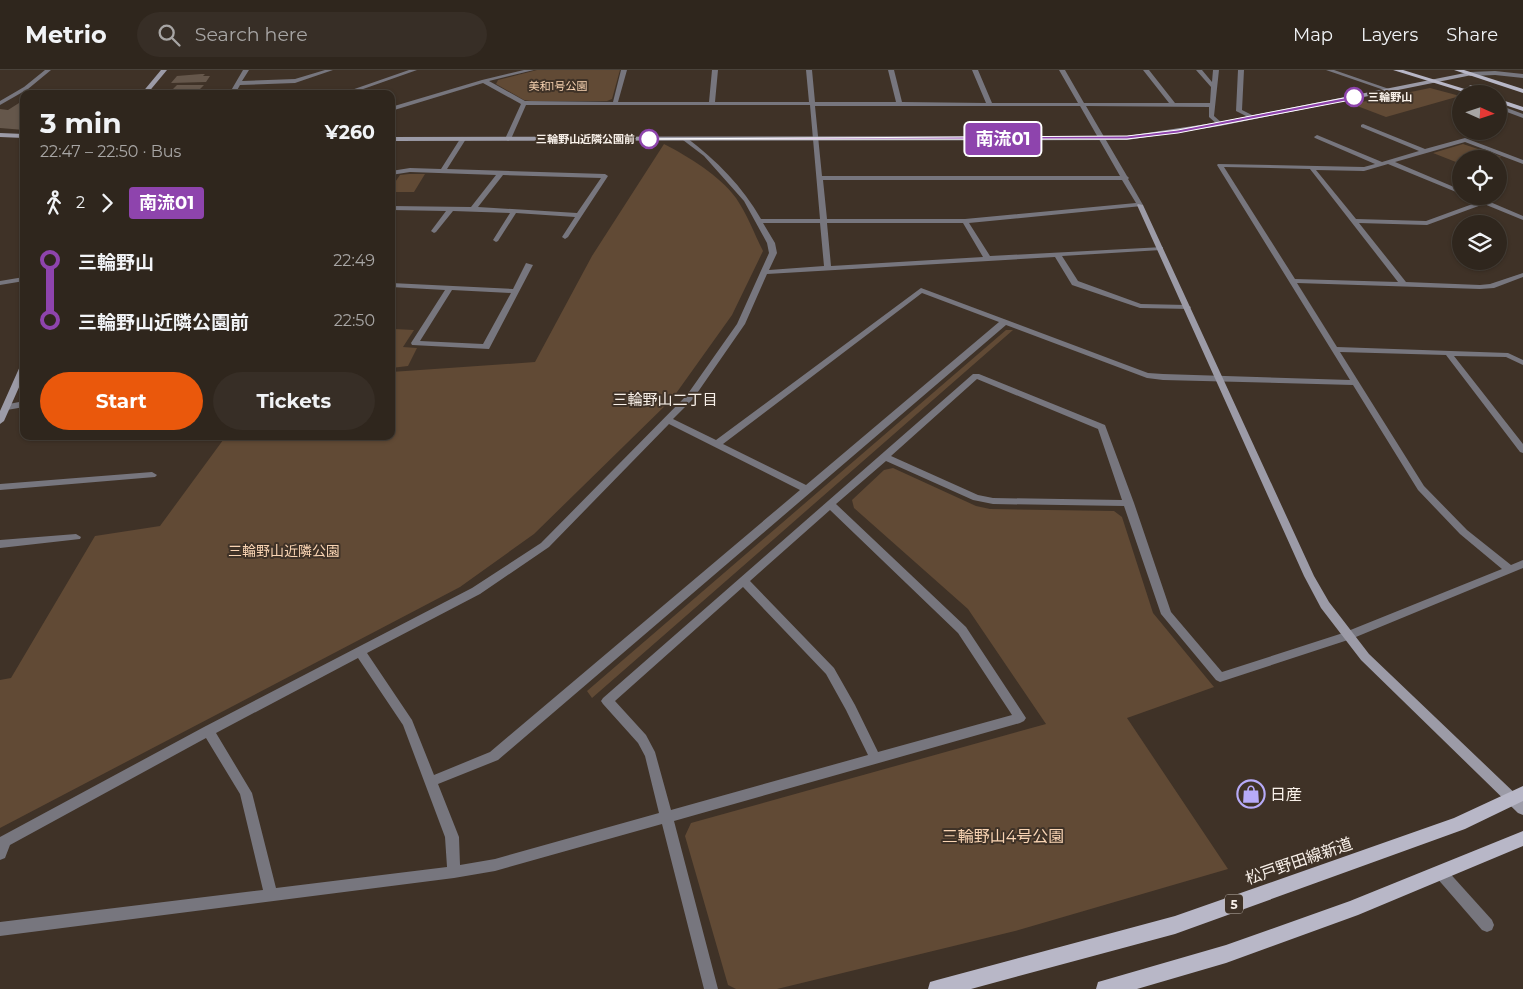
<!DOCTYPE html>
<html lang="en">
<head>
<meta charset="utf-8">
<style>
	:root { --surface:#2f261d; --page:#372e26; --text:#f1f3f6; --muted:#a7a5a4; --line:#4a433b; --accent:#ea580c }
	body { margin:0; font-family:Montserrat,"Noto Sans JP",sans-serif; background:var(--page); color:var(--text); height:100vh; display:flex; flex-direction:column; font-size:19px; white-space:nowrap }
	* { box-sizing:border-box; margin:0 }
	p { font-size:16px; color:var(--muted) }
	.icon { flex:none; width:28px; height:28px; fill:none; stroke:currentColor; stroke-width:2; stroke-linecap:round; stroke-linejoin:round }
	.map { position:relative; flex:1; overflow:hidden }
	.side { position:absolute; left:20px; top:20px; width:375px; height:350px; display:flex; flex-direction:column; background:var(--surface); border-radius:10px; box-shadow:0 1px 4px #0004,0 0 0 1px var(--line) }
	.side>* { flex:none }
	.badge { padding:0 10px; border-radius:4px; font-size:18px; line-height:32px }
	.needle { width:32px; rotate:93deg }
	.tools { position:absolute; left:1452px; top:15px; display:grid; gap:10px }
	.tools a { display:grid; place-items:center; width:55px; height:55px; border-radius:50%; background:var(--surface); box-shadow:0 1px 4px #0004,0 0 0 1px var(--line); font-size:25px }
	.map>.badge { position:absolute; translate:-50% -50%; box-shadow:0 0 0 2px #fff }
	.legs { display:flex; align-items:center; gap:8px; height:55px; padding:0 20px; font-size:16px }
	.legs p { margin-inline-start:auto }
	.headline { display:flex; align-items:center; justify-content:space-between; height:85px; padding:0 20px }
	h1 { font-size:28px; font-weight:700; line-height:38px }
	.cta { display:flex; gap:10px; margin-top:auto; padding:10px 20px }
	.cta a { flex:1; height:58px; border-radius:30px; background:var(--accent); color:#fff; font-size:20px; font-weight:700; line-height:58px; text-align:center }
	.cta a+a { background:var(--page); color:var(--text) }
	ul { padding:0 20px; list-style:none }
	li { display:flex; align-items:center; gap:18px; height:60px; font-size:19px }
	li i { display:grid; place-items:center; width:8px; height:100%; margin:0 6px; background:currentColor }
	li i::after { content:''; width:12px; height:12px; margin:-6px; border:4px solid; border-radius:50%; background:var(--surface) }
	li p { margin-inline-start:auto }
	li:first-child i { background:linear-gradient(#0000 50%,currentColor 0) }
	li:last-child i { background:linear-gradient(currentColor 50%,#0000 0) }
	header { display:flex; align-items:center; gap:30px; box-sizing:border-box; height:70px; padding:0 25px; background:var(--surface); border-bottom:1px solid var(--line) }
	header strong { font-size:24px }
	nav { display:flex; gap:28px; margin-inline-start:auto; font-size:18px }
	.search { width:350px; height:45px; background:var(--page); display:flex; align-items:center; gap:12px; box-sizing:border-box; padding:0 18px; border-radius:28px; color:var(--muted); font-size:19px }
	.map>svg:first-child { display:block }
	.green { fill:#614a35 }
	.building { fill:#65574b }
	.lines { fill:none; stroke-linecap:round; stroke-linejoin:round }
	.lane { fill:#77767e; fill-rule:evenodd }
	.street { fill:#77767e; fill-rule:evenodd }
	.secondary { fill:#9c9ba7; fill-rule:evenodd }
	.primary { fill:#b8b7c7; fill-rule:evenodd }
	.line-1 { fill:#8e44ad; stroke:#fff }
	.stop-1-dot { fill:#fff; stroke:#8e44ad; stroke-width:2.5 }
	.labels { text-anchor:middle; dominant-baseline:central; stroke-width:4; stroke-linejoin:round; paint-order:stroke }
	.far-park-label { font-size:11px; fill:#f9d4b3; stroke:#3f3227 }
	.far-stop-label { font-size:11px; font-weight:bold; fill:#f8f0e9; stroke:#3f3227; text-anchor:start }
	.shield { fill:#3f3227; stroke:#c0b7af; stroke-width:1 }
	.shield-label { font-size:12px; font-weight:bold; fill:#f8f0e9 }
	.park-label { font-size:14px; fill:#f9d4b3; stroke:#3f3227 }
	.neighbourhood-label { font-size:15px; fill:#f8f0e9; stroke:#3f3227 }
	.near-poi-label { font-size:16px; fill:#f8f0e9; stroke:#3f3227; text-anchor:start }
	.near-park-label { font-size:16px; fill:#f9d4b3; stroke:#3f3227 }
	.near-street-label { font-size:16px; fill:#f8f0e9; stroke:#3f3227 }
</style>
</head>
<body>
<header>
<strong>Metrio</strong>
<div class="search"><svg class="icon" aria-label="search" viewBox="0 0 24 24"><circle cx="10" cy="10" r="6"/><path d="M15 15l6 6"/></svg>Search here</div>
<nav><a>Map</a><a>Layers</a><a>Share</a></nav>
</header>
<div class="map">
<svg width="1523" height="919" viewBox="0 0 1523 919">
	<rect width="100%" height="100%" fill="#3f3227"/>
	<path class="green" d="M537,0H620L612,29L607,31H531L524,30L496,14L498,10Z
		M1430,18L1460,26L1386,47L1352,34Z
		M664,74C689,87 719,105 736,128C747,144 754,163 763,181L732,245L672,329L534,464L460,517L0,758V610L11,608L95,466L160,456L226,366H391V302L535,292L592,186Z
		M1463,74L1502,87L1461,89V94L1433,83Z
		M409,104H425L414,122H391V118L400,105Z
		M394,259L414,260L403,277L417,278L408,296L391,298V265Z
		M1006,260H1013L592,628L587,621Z
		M893,398L976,436L990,439L1114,441L1122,447L1153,543L1214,617L1127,648L1228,799L1015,861L777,919H736L728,915L685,766L691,753L1046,654L968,539L854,438L852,430L884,400Z"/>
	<path class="building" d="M201,4H205L203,6H210L206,12L171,13L177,6Z
		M177,15H204L197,22L169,23Z
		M19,33H24V60L0,58V39L8,40Z"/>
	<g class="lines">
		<path class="lane" d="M1441,797L1446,799L1492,850L1494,855L1492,860L1487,862L1482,860L1436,807L1434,803L1436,799Z"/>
		<path class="street" d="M45,0H51L28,19L0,35V31L24,17Z
			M243,0H249L242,11L295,9L325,0H333L295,13L240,15L235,24H229Z
			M409,0H417L349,24H340Z
			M524,0H534L489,11L525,31L613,32L621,0H627L618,32H709L712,0H718L715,32H809L806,0H812L815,32H896L888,0H894L902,32L986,33L972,0H978L992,33H1078L1059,0H1065L1084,33H1169L1143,0H1149L1175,33H1210L1211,17L1196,0H1202L1212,12L1213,0H1219L1214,46L1222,53V55H1218L1209,47V37L1086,36L1127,106L1129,108L1128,109L1143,135L1142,136L969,153L990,186L1163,177V179L1161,180L1062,186L1078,211L1141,234L1187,235L1191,237L1190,239L1140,238L1072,215L1055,187L767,204L745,254L693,329L673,349L716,370L921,218L1148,303L1163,304L1350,310L1217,95L1218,94L1364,97L1375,94L1315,68L1314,67L1317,65L1382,92L1419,81L1361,57V55L1363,54L1425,79L1465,68L1523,90V94L1465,72L1395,92L1461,120V124L1388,94L1364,101L1316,100L1356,149L1426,151L1478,132L1467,126H1476L1523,146V150L1484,134L1427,155L1359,153L1406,212L1480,215L1490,214L1523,203V207L1494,218L1480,219L1297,213L1337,277L1508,283L1523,290V295L1506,287L1454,286L1523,374V383L1520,382L1446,285L1340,282L1424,416L1467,460L1511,495L1523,490V498L1351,569L1220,612L1216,610L1161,544L1124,436L993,434L973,430L886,391L836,434L966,557L1026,648L1024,651L1020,653L674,751L718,919H704L662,754L495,801L454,808L0,866V852L263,820L240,724L206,668L10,775L5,788L0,790V767L204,657L472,518L541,473L687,325L737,254L769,183L767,173L744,131L704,86L683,70V68H687C716,90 743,117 761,149H820L810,35H526L511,69L508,71L505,69L521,34L483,13L391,41V37L482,10ZM815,36H1080L1120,106H822ZM1224,97L1310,99L1398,212L1295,209ZM823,110H1122L1136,133L965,149H827ZM763,153H820L824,196L769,200L777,183L775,173ZM827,153H963L983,187L831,196ZM922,223L999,252L806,415L723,374ZM1006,255L1147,308L1163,310L1353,315L1418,420L1460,464L1502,499L1343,563L1222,602L1171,542L1134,433L1105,355L979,304H973L603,628L601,631L603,634L638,673L645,686L659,743L495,789L460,795L459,767L438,714L498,690ZM977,309L1098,359L1122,430L993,428L978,425L891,386ZM669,354L800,420L490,682L434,705L412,650L367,583L480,524L549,477ZM830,440L958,563L1012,645L878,682L855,635L834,598L750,511ZM743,517L826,604L846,640L868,685L671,740L655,682L646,665L615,631ZM358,588L403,655L445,767L447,797L276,818L252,723L216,663Z
			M1238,0H1244L1242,40L1254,46V48H1250L1236,41Z
			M1326,0H1334L1392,20L1387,21Z
			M1495,1L1523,4V8L1495,5L1470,6L1467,4L1470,2Z
			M1499,35L1523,44V48L1499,39Z
			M463,67L466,69L447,99L605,104L608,106L568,167L565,169L562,167L575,147L516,143L498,171L496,172L493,170L510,143L453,141L436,162L434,163L431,161L446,141L391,140V136L471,137L496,105L410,102L391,105V101L410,98L441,99L460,69ZM503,105L601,108L577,143L478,137Z
			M526,193L533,195L489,279L412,275L411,273L445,220L391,217V213L513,219ZM452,220L511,223L483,274L420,271Z
			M24,207V211L0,215V211Z
			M24,331V337L7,340L3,337L4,335Z
			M152,402L157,405L155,407L0,420V414Z
			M76,464L81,467L80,469L0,478V470Z"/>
		<path class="secondary" d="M161,0H167L147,24H141Z
			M1470,2L1473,4L1472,5L1220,56L1127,70L391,71V67L1127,66L1220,52Z
			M0,63L24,64V68L0,67Z
			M1138,134L1143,135L1314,506L1329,532L1369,584L1523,731V745L1518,743L1361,590L1321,538L1304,506L1137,135Z
			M21,294H24V306L4,351L0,354V341Z"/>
		<path class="primary" d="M1393,0H1403L1481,24H1470Z
			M1454,0H1464L1523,19V23Z
			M1471,15L1496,23L1497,24H1486L1469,18V16Z
			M1499,29L1523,37V41L1499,33Z
			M1523,716V731L1465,759L1175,864L971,919H928L930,912L937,910L1175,846L1454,748Z
			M1523,761V776L1358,845L1226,893L1137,919H1096L1098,912L1105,910L1226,875L1350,831Z"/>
	</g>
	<path class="line-1" d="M1354,26L1356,29L1178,63L1127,69H646L1127,66L1178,60Z"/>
	<defs>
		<g id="shop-ring" transform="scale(1.4375)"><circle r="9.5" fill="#3f3227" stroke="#b7abf8" stroke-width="1.5"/><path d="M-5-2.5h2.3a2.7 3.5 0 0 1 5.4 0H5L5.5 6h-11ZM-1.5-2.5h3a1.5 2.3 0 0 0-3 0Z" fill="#b7abf8"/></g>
	</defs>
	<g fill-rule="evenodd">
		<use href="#shop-ring" x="1251" y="724"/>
	</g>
	<g class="stop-1-dot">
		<circle cx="1354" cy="27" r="9"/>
		<circle cx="649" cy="69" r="9"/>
	</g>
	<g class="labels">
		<g class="far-park-label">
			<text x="558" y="16">美和1号公園</text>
		</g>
		<g class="far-stop-label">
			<text x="1368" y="27">三輪野山</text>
			<text x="635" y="69" text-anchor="end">三輪野山近隣公園前</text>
		</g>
		<rect class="shield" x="1225" y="824.5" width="18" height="19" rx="4"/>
		<g class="shield-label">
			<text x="1234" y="834">5</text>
		</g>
		<g class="park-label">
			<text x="284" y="481">三輪野山近隣公園</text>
		</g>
		<g class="neighbourhood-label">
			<text x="665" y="329">三輪野山二丁目</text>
		</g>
		<g class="near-poi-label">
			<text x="1270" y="724">日産</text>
		</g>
		<g class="near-park-label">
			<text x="1003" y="766">三輪野山4号公園</text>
		</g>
		<g class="near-street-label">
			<text transform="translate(1299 791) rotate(-19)">松戸野田線新道</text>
		</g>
	</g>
</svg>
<div class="tools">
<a><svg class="needle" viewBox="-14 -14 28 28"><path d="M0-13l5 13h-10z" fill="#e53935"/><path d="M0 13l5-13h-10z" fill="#a7a5a4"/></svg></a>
<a><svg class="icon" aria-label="locate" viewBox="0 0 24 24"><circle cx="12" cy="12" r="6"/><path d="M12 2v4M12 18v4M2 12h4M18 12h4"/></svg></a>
<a><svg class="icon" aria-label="layers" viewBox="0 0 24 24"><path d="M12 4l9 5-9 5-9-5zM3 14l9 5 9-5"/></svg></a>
</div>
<b class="badge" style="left:1003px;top:69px;background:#8e44ad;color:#fff">南流01</b>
<section class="side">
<div class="headline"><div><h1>3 min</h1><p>22:47 – 22:50 · Bus</p></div><b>¥260</b></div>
<div class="legs"><svg class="icon" aria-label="walk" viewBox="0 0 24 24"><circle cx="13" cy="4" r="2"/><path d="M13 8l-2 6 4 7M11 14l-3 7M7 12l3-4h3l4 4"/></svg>2<svg class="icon" aria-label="forward" viewBox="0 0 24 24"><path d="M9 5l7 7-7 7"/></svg><b class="badge" style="background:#8e44ad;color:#fff">南流01</b></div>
<ul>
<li><i style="color:#8e44ad"></i><b>三輪野山</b><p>22:49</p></li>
<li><i style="color:#8e44ad"></i><b>三輪野山近隣公園前</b><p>22:50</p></li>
</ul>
<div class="cta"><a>Start</a><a>Tickets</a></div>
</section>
</div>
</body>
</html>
